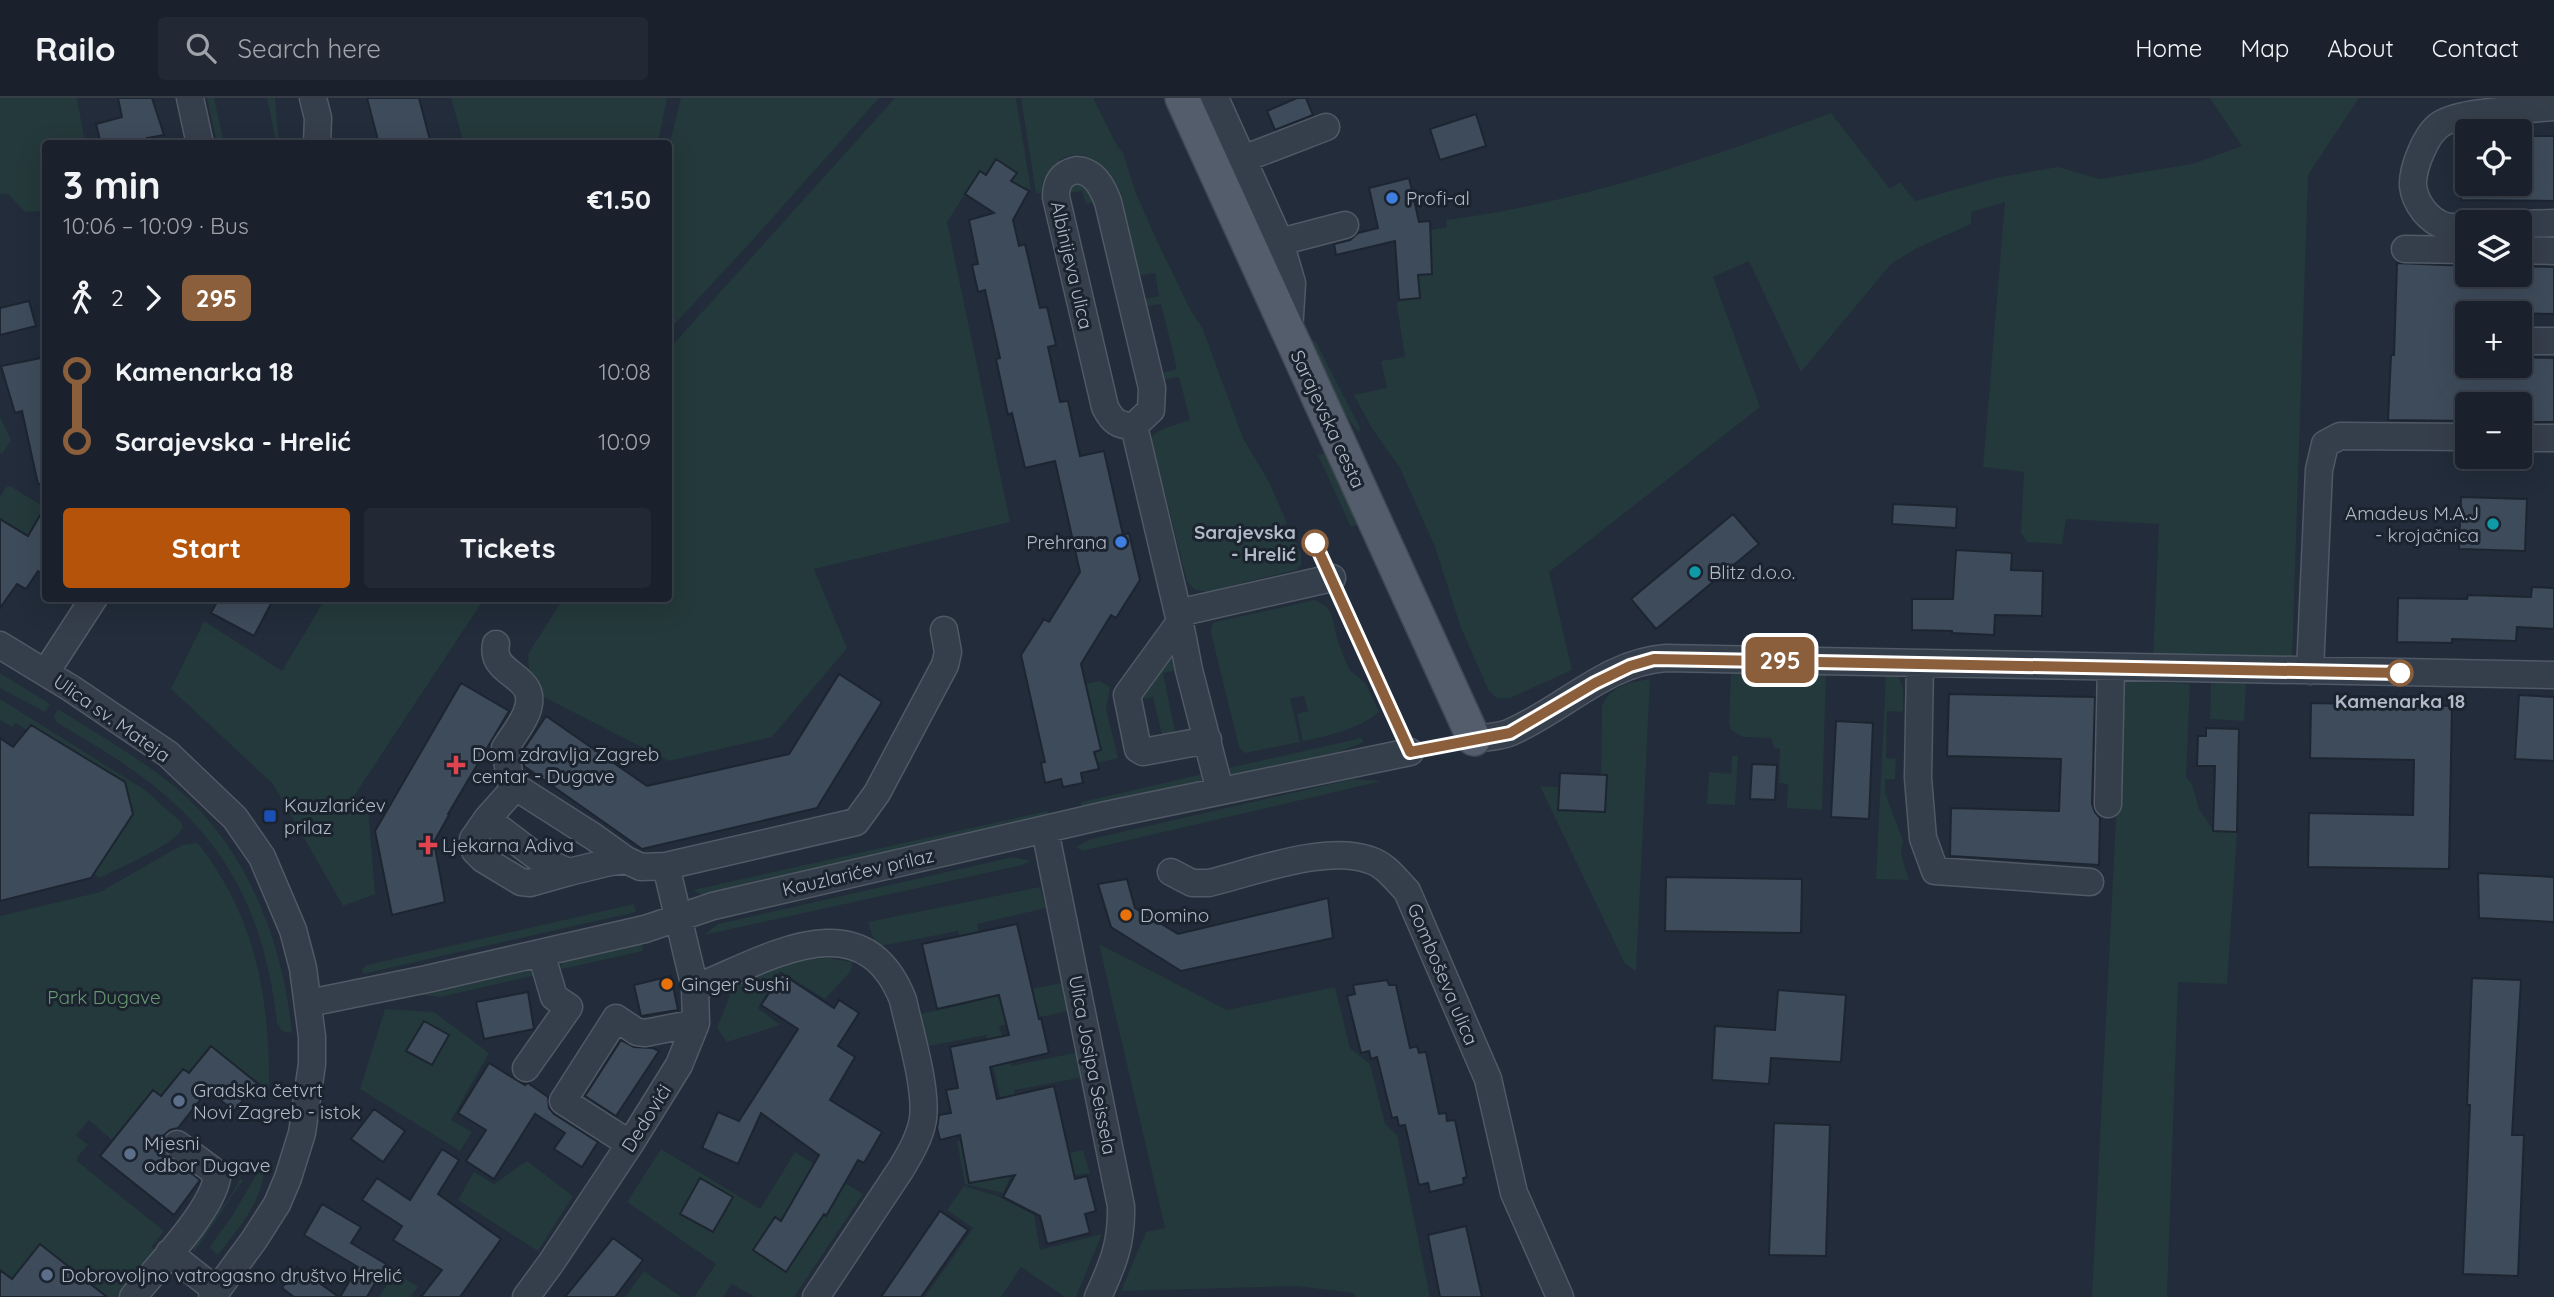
<!DOCTYPE html>
<html lang="en">
<head>
<meta charset="utf-8">
<style>
	:root { --surface:#1a212c; --page:#232934; --text:#f1f3f6; --muted:#9fa3a9; --line:#383e48; --accent:#b45309 }
	body { margin:0; font-family:Quicksand,sans-serif; background:var(--page); color:var(--text); height:100vh; display:flex; flex-direction:column; font-size:26px; white-space:nowrap }
	* { box-sizing:border-box; margin:0 }
	p { font-size:23px; color:var(--muted) }
	.icon { flex:none; width:38px; height:38px; fill:none; stroke:currentColor; stroke-width:2; stroke-linecap:round; stroke-linejoin:round }
	.map { position:relative; flex:1; overflow:hidden }
	.panel { position:absolute; left:42px; top:42px; width:630px; height:462px; display:flex; flex-direction:column; background:var(--surface); border-radius:7px; box-shadow:0 7px 28px #0002,0 0 0 2px var(--line) }
	.panel>* { flex:none }
	.badge { padding:0 14px; border-radius:10px; font-size:24px; line-height:46px }
	.buttons { position:absolute; left:2455px; top:21px; display:grid; gap:14px }
	.buttons a { display:grid; place-items:center; width:77px; height:77px; border-radius:7px; background:var(--surface); box-shadow:0 7px 28px #0002,0 0 0 2px var(--line); font-size:35px }
	.map>.badge { position:absolute; translate:-50% -50%; box-shadow:0 0 0 4px #fff }
	.legs { display:flex; align-items:center; gap:10px; height:77px; padding:0 21px; font-size:23px }
	.legs p { margin-inline-start:auto }
	.overview { display:flex; align-items:center; justify-content:space-between; height:119px; padding:0 21px }
	h1 { font-size:38px; font-weight:800; line-height:52px }
	.action { display:flex; gap:14px; margin-top:auto; padding:14px 21px }
	.action a { flex:1; height:80px; border-radius:7px; background:var(--accent); color:#fff; font-size:28px; font-weight:800; line-height:80px; text-align:center }
	.action a+a { background:var(--page); color:var(--text) }
	ul { padding:0 21px; list-style:none }
	li { display:flex; align-items:center; gap:24px; height:70px; font-size:26px }
	li i { display:grid; place-items:center; width:10px; height:100%; margin:0 9px; background:currentColor }
	li i::after { content:''; width:18px; height:18px; margin:-9px; border:5px solid; border-radius:50%; background:var(--surface) }
	li p { margin-inline-start:auto }
	li:first-child i { background:linear-gradient(#0000 50%,currentColor 0) }
	li:last-child i { background:linear-gradient(currentColor 50%,#0000 0) }
	header { display:flex; align-items:center; gap:42px; box-sizing:border-box; height:98px; padding:0 35px; background:var(--surface); border-bottom:2px solid var(--line) }
	header strong { font-size:33px }
	nav { display:flex; gap:38px; margin-inline-start:auto; font-size:24px }
	.search { width:490px; height:63px; background:var(--page); display:flex; align-items:center; gap:18px; box-sizing:border-box; padding:0 24px; border-radius:7px; color:var(--muted); font-size:26px }
	.map>svg:first-child { display:block }
	.green { fill:#24393b }
	.building { fill:#3e4b5a; stroke:#1d2531; stroke-width:2 }
	.lines { fill:none; stroke-linecap:round; stroke-linejoin:round }
	.minor-casing { stroke:#505965; stroke-width:29 }
	.major-casing { stroke:#3f4754; stroke-width:36 }
	.minor { stroke:#353e4b; stroke-width:26 }
	.major { stroke:#535d6b; stroke-width:33 }
	.line-1-casing { stroke:#fff; stroke-width:16 }
	.line-1 { stroke:#8b5e3c; stroke-width:10 }
	.shop-dot { fill:#3f7fe0; stroke:#1b232f; stroke-width:2.5 }
	.culture-dot { fill:#0f9aa8; stroke:#1b232f; stroke-width:2.5 }
	.stop-1-dot { fill:#fff; stroke:#8b5e3c; stroke-width:3.5 }
	.health-dot { fill:#e0444e; stroke:#1b232f; stroke-width:2.5 }
	.transit-dot { fill:#1a4fb4; stroke:#1b232f; stroke-width:2.5 }
	.food-dot { fill:#e8710a; stroke:#1b232f; stroke-width:2.5 }
	.service-dot { fill:#5c6f8a; stroke:#1b232f; stroke-width:2.5 }
	.labels { text-anchor:middle; dominant-baseline:central; stroke-width:6; stroke-linejoin:round; paint-order:stroke }
	.poi-label { font-size:19px; fill:#b0b9c7; stroke:#1b232f; text-anchor:start }
	.street-label { font-size:19px; fill:#b0b9c7; stroke:#1b232f }
	.stop-label { font-size:19px; font-weight:bold; fill:#b0b9c7; stroke:#1b232f; text-anchor:end }
	.park-label { font-size:19px; fill:#679872; stroke:#1b232f }
</style>
</head>
<body>
<header>
<strong>Railo</strong>
<div class="search"><svg class="icon" aria-label="search" viewBox="0 0 24 24"><circle cx="10" cy="10" r="6"/><path d="M15 15l6 6"/></svg>Search here</div>
<nav><a>Home</a><a>Map</a><a>About</a><a>Contact</a></nav>
</header>
<div class="map">
<svg width="2554" height="1199" viewBox="0 0 2554 1199">
	<rect width="100%" height="100%" fill="#222c3a"/>
	<path class="green" d="M0,0H77L85,45L46,46L45,113L25,114L8,96H0Z
		M207,0H214L224,45H217Z
		M267,0H275L279,45H273L276,44Z
		M451,0H667L658,45L464,46Z
		M681,0H879L750,145L669,232V48Z
		M895,0H1016L1031,93L1011,83L1017,75L996,61L986,77L980,73L947,124L1010,424L814,471L847,550L772,639L669,663L530,592L528,556L563,501L668,500L669,251Z
		M1021,0H1093L1116,46L1123,55L1135,93L1158,145L1191,213L1202,229L1243,340L1269,384L1287,425L1281,428L1287,442L1294,440L1301,456V467L1296,472L1206,494L1194,491L1187,483L1162,384H1157C1147,336 1140,337 1190,322L1179,279L1162,282V275L1177,271L1161,206L1146,208L1144,206L1146,201L1159,198L1155,175L1137,178L1096,65C1071,46 1055,63 1042,85L1043,94L1036,96Z
		M2210,0H2359L2308,77L2292,563L2153,560L2159,426L2066,421L2062,446L2027,444L2021,435L2024,374L1983,369L2005,104L1971,114V126L1915,151L1891,166L1801,274L1749,163L1713,179L1760,309L1549,474L1572,572L1510,600H1497L1489,593L1461,530L1435,449L1400,370L1373,332L1354,297L1387,290L1381,263L1405,259L1397,207L1399,202L1420,200L1418,177L1432,175L1431,132L1447,129L1446,122C1579,105 1706,61 1831,15L1890,91L1900,84L1915,103L2000,79L2058,69L2099,81L2192,66L2242,48Z
		M1077,85L1084,86L1095,104L1086,106L1082,93L1067,95V91Z
		M1310,240L1316,244L1360,330L1359,335C1336,306 1320,275 1310,240Z
		M0,319L11,342L2,356L0,354Z
		M1327,355L1363,425L1351,429L1318,357Z
		M10,388L44,409L32,430V440L5,424L0,430V399L6,389Z
		M325,501H484L348,707L368,709L375,796L343,808L273,686L171,591L204,523L282,573Z
		M1315,502L1327,509L1332,518L1338,544L1349,571L1366,586L1379,614C1359,631 1328,638 1303,643L1297,616L1308,613L1304,598L1290,600L1300,644L1245,655L1239,649L1211,535L1212,527L1215,524Z
		M1170,559L1174,561L1176,572L1163,575L1176,638L1163,641L1153,599L1139,602Z
		M1731,573L1826,574L1822,712L1787,710L1788,686L1779,685L1780,651L1774,650L1771,640L1743,639L1731,632L1729,626Z
		M0,575L50,606L45,614L0,590Z
		M1886,577L1899,579L1903,590V614L1887,613L1886,660L1896,661L1895,681H1885V695L1903,743L1901,756L1909,782L1876,781Z
		M1650,581L1636,873L1625,866L1540,688L1559,689L1558,712L1605,714L1607,678L1601,677L1602,608C1610,588 1630,584 1650,581Z
		M2123,582L2190,586L2186,679L2192,686L2199,711L2213,732L2237,734L2227,886L2178,884L2167,1199H2092Z
		M1100,583L1110,589L1106,611L1118,660L1097,665L1085,586Z
		M2211,585L2246,586L2244,623L2210,621Z
		M0,601L145,692L180,723L183,729C176,747 118,770 100,780L94,776L133,716L125,684L31,627L27,632L16,625L12,629L0,622Z
		M58,611C97,636 138,659 174,688C247,749 283,843 292,935L282,933L277,925C265,816 225,737 134,673C109,655 82,640 56,624L54,618Z
		M1361,640L1364,644L1339,654L1230,678L1229,670Z
		M1732,658H1738L1735,707L1707,706L1709,674L1731,676Z
		M1207,675L1209,683L1078,713L1082,704Z
		M1353,681L1382,683L1082,753L1076,749L1091,741Z
		M1047,713L1053,718L704,798L693,792Z
		M198,745C256,820 270,899 269,992L210,948L189,975L183,971L161,998L152,993L112,1042L89,1022L76,1037L88,1047L77,1059V1063L164,1133L151,1149L156,1154L119,1199H107L41,1146L12,1181L0,1172V818L100,794L182,747Z
		M1013,759L1031,763L1022,767L704,837L718,826Z
		M1040,789L1046,810L977,826L994,898L1062,885L1068,913L999,928L1011,968L1079,954L1084,979L1014,992L1031,1063L1083,1052L1090,1075L1042,1083L1019,1061L1003,1095L965,1086L957,1043L984,1037L1005,1020L986,937L929,948L920,916L975,904L958,833L876,849L868,824Z
		M634,806L636,814L363,876L362,871L367,867Z
		M642,844L643,853L558,872L564,862Z
		M1099,846L1227,912L1335,889L1350,950L1370,966L1385,1026L1397,1037L1430,1199H1355L1354,1195L1296,1188L1121,1193L1146,1134L1165,1130Z
		M828,860L852,864L851,873L825,901L780,873L758,910L780,927L727,944L717,930L734,887L800,861Z
		M524,871L536,877L441,899L412,896Z
		M385,911L434,914L489,955L451,1022L472,1034L460,1053L360,991Z
		M661,1051L760,1111L795,1054L863,1096L794,1199H755L732,1186L723,1199H694L716,1166L627,1104Z
		M527,1063L573,1098L538,1153L458,1102L474,1074L494,1086Z
		M264,1073C261,1106 237,1132 218,1157L212,1152L210,1148L231,1120L256,1077Z
		M240,1081L243,1082L194,1154L192,1144L229,1101Z
		M964,1088L997,1098L1034,1117L1040,1152L1102,1136L1076,1199H1065L1021,1169L1001,1199H925L973,1130L947,1112Z
		M644,1173L681,1199H625Z
		M395,1174L418,1189L410,1199H379Z"/>
	<path class="building" d="M118,0H152L164,37L147,40L148,46H101L96,26L122,19Z
		M367,0H419L431,46H379Z
		M1297,0H1306L1313,17L1275,32L1267,13Z
		M1476,16L1486,48L1440,62L1430,31Z
		M2520,38H2554V103L2461,102L2462,86H2520Z
		M996,61L1017,75L1011,83L1029,93L1013,122L1019,148L1025,146L1040,210L1047,209L1056,247L1048,249L1060,304L1068,303L1080,358L1104,353L1123,437L1129,435L1140,482L1116,520L1111,517L1081,566L1101,652L1094,654L1099,671L1081,675L1083,685L1063,689L1061,681L1045,685L1041,665L1045,664L1021,557L1044,521L1049,524L1080,474L1055,363L1025,370L1012,315L1008,317L996,261L1000,260L985,192L978,194L972,167L978,166L969,122L994,115L965,96L980,73L986,77Z
		M1409,80L1419,124L1430,123L1432,176L1418,177L1420,200L1399,202L1395,143L1336,157L1334,146L1350,142L1358,135L1378,130L1369,90Z
		M2397,165L2468,168V177H2520V168L2554,169V216L2458,214L2457,258H2468V268H2520V259L2554,260V324H2520V306H2468V323L2388,322L2391,257H2394Z
		M29,203L36,228L0,237V210Z
		M46,259V385L38,386L22,313L15,315L1,268Z
		M2461,399L2527,401L2525,453L2459,451Z
		M1893,406L1957,409L1956,430L1892,426Z
		M46,407V478L38,473L26,491L17,486L0,510V421L28,438Z
		M1733,416L1759,446L1656,531L1631,501Z
		M1956,452L2012,455L2011,472L2043,473L2042,518L1995,517L1994,537L1952,535V533L1912,532V501H1953Z
		M2532,489L2554,490V531L2517,529L2516,543L2452,541V545L2397,544L2398,500L2467,501L2468,497L2531,499Z
		M219,500H274L254,538L211,515Z
		M839,576L882,604L817,710L642,751L524,668L522,654L546,618L647,688L789,656Z
		M461,585L509,613L448,716L449,717L434,744L445,804L392,817L375,733Z
		M1949,596L2095,599L2092,706L2095,714L2100,720L2099,767L1950,758L1951,710L2059,713L2061,661L1947,658Z
		M2519,597L2554,599V663L2515,661Z
		M2311,605L2452,608L2449,771L2308,769L2309,715L2413,717L2414,662L2310,660Z
		M1836,623L1873,625L1869,721L1831,719Z
		M31,627L125,684L133,716L91,780L0,803V640L13,649Z
		M2206,630L2239,631L2237,734L2213,733L2215,668H2197L2198,638H2206Z
		M1752,666L1777,667L1775,702L1750,701Z
		M1560,675L1607,677L1605,714L1558,712Z
		M2478,775L2554,779V824L2479,820Z
		M1666,779L1802,781L1801,835L1665,833Z
		M1127,781L1135,810L1178,836L1328,800L1333,840L1181,873L1111,829L1098,786Z
		M1017,826L1039,921L1041,920L1049,955L990,969L997,1001L1054,988L1075,1081L1087,1078L1096,1113L1085,1116L1090,1135L1047,1146L1040,1118L1003,1099L1015,1077L969,1085L960,1037L940,1042L937,1030L939,1017L951,1015L946,992L958,990L950,949L1009,937L999,897L937,911L922,846Z
		M782,876L834,910L839,902L859,915L838,948L855,959L830,1002L882,1034L864,1065L858,1062L826,1118L824,1116L786,1174L753,1152L775,1119L781,1123L819,1057L761,1015L738,1066L702,1050L718,1014L739,1023L798,931L761,907Z
		M671,878L678,912L641,918L634,887Z
		M2472,880L2521,882L2512,1037H2524L2518,1178L2463,1176L2470,1007H2467Z
		M1387,882L1389,887H1396L1410,950L1417,948L1419,955L1426,954L1439,1016L1446,1015L1447,1023L1455,1022L1467,1079L1463,1080L1464,1086L1430,1094L1428,1085L1419,1087L1405,1027L1399,1028L1397,1019L1392,1020L1377,959L1371,961L1369,953L1361,955L1347,898L1355,896L1353,887Z
		M1778,892L1846,897L1841,964L1771,960L1769,986L1712,982L1715,928L1775,932Z
		M528,894L534,931L484,941L476,904Z
		M424,923L449,937L432,967L406,953Z
		M621,942L634,949L653,950L659,953L616,1018L585,998Z
		M211,948L257,985L234,1013L208,992L178,1030L170,1032L164,1037L161,1045L163,1053L200,1082L174,1117L100,1058L153,992L161,998L183,971L189,975Z
		M489,965L518,983L525,987L528,985L548,999L549,1010L554,1016L598,1044L582,1069L554,1051L565,1035L535,1016L494,1081L466,1063L486,1032L458,1015Z
		M374,1011L405,1033L383,1064L351,1041Z
		M1774,1025L1830,1027L1826,1158L1769,1157Z
		M442,1051L459,1062L438,1096L501,1141L460,1199H421L442,1172L393,1142L402,1128L362,1102L377,1080L410,1102Z
		M700,1080L733,1099L713,1134L680,1116Z
		M322,1106L361,1129L351,1145L386,1166L367,1199H340L358,1169L304,1137Z
		M940,1113L968,1132L921,1199H881Z
		M1466,1128L1482,1199H1440L1428,1137Z
		M613,1140L643,1162L615,1199H565Z
		M40,1146L107,1199H0V1172L12,1181Z
		M297,1169L339,1199H294L282,1190Z"/>
	<g class="lines">
		<g class="minor-casing">
			<path id="minor" d="M190,0L200,46
				M313,0L318,20L317,46
				M1215,0L1280,144L1292,185L1289,234
				M1243,61L1326,29
				M1076,72C1094,73 1102,88 1108,104L1152,290L1151,312L1134,328C1118,328 1112,323 1105,309L1056,99C1056,84 1061,76 1076,72Z
				M2520,126L2554,125
				M2468,128C2461,128 2452,130 2446,128C2429,124 2415,105 2413,88C2412,71 2426,35 2441,26C2464,12 2526,12 2554,9
				M1280,144L1345,127
				M2405,151L2468,152
				M2520,152L2554,153
				M2520,243H2554
				M1134,328L1178,515L1332,480
				M2520,340H2554
				M1178,515L1189,572L1220,693
				M1180,524L1127,597L1138,651L1143,654L1208,642
				M496,546C489,580 543,575 526,616C521,628 512,639 505,650L512,693
				M0,547L72,591L168,656L235,720L262,759L293,832L303,870L312,939V966L302,1035L288,1080L277,1106L254,1142L212,1199
				M1920,566L1918,680L1923,740L1935,773L2090,784
				M2310,573L2319,372L2325,346L2340,338L2468,339
				M46,574L94,500
				M1474,641C1486,639 1501,639 1511,634C1564,611 1607,564 1666,560L2554,577
				M2108,706L2111,569
				M487,721L541,762L569,774L610,764L626,762
				M1045,732L1121,1108C1122,1145 1113,1166 1098,1199
				M666,768L856,724L877,695L945,567L948,554L944,532
				M1171,774L1192,785H1209C1254,774 1326,746 1370,762C1386,767 1396,782 1407,793L1488,981L1514,1095L1560,1199
				M695,890C764,863 862,798 903,902C910,935 927,989 923,1021C920,1039 910,1056 901,1071L816,1199
				M309,905L427,881L645,831L713,808L1106,717L1410,654
				M526,970L569,909L554,899L541,855
				M630,1046L563,1003L616,920L637,934L645,935L696,925
				M169,1155L217,1193
				M133,1199C157,1169 210,1115 217,1080L211,1071L177,1046
				M526,1199L551,1165L630,1046L679,967L696,925L695,890L666,768L641,769L626,762L594,739L522,693H512L487,721L473,741L475,753L483,761L521,784L530,785L569,774"/>
		</g>
		<g class="major-casing">
			<path id="major" d="M1182,0L1474,641"/>
		</g>
		<use href="#minor" class="minor"/>
		<use href="#major" class="major"/>
	</g>
	<g class="lines">
		<g class="line-1-casing">
			<path id="line-1" d="M1315,445L1410,654L1510,635L1595,585L1630,568L1654,561L2400,575"/>
		</g>
		<use href="#line-1" class="line-1"/>
	</g>
	<g class="shop-dot">
		<circle cx="1392" cy="100" r="7"/>
		<circle cx="1121" cy="444" r="7"/>
	</g>
	<g class="culture-dot">
		<circle cx="2493" cy="426" r="7"/>
		<circle cx="1695" cy="474" r="7"/>
	</g>
	<g class="stop-1-dot">
		<circle cx="1315" cy="445" r="12"/>
		<circle cx="2400" cy="575" r="12"/>
	</g>
	<g class="health-dot">
		<path d="M452.5 656.5h7v7h7v7h-7v7h-7v-7h-7v-7h7z"/>
		<path d="M424.5 736.5h7v7h7v7h-7v7h-7v-7h-7v-7h7z"/>
	</g>
	<rect class="transit-dot" x="263" y="711" width="14" height="14" rx="3.5"/>
	<g class="food-dot">
		<circle cx="1126" cy="817" r="7"/>
		<circle cx="667" cy="886" r="7"/>
	</g>
	<g class="service-dot">
		<circle cx="179" cy="1003" r="7"/>
		<circle cx="130" cy="1056" r="7"/>
		<circle cx="47" cy="1177" r="7"/>
	</g>
	<g class="labels">
		<g class="poi-label">
			<text x="1406" y="100">Profi-al</text>
			<text x="2479" y="415" text-anchor="end">Amadeus M.A.J<tspan x="2479" dy="22">- krojačnica</tspan></text>
			<text x="1107" y="444" text-anchor="end">Prehrana</text>
			<text x="1709" y="474">Blitz d.o.o.</text>
			<text x="472" y="656">Dom zdravlja Zagreb<tspan x="472" dy="22">centar - Dugave</tspan></text>
			<text x="284" y="707">Kauzlarićev<tspan x="284" dy="22">prilaz</tspan></text>
			<text x="442" y="747">Ljekarna Adiva</text>
			<text x="1140" y="817">Domino</text>
			<text x="681" y="886">Ginger Sushi</text>
			<text x="193" y="992">Gradska četvrt<tspan x="193" dy="22">Novi Zagreb - istok</tspan></text>
			<text x="144" y="1045">Mjesni<tspan x="144" dy="22">odbor Dugave</tspan></text>
			<text x="61" y="1177">Dobrovoljno vatrogasno društvo Hrelić</text>
		</g>
		<g class="street-label">
			<text transform="translate(1072 167) rotate(77)">Albinijeva ulica</text>
			<text transform="translate(1328 321) rotate(65)">Sarajevska cesta</text>
			<text transform="translate(112 620) rotate(35)">Ulica sv. Mateja</text>
			<text transform="translate(858 774) rotate(-13)">Kauzlarićev prilaz</text>
			<text transform="translate(1443 876) rotate(67)">Gomboševa ulica</text>
			<text transform="translate(1093 967) rotate(79)">Ulica Josipa Seissela</text>
			<text transform="translate(646 1020) rotate(-58)">Dedovići</text>
		</g>
		<g class="stop-label">
			<text x="1296" y="434">Sarajevska<tspan x="1296" dy="22">- Hrelić</tspan></text>
			<text x="2400" y="603" text-anchor="middle">Kamenarka 18</text>
		</g>
		<g class="park-label">
			<text x="104" y="899">Park Dugave</text>
		</g>
	</g>
</svg>
<div class="buttons">
<a><svg class="icon" aria-label="locate" viewBox="0 0 24 24"><circle cx="12" cy="12" r="6"/><path d="M12 2v4M12 18v4M2 12h4M18 12h4"/></svg></a>
<a><svg class="icon" aria-label="layers" viewBox="0 0 24 24"><path d="M12 4l9 5-9 5-9-5zM3 14l9 5 9-5"/></svg></a>
<a>+</a>
<a>−</a>
</div>
<b class="badge" style="left:1780px;top:562px;background:#8b5e3c;color:#fff">295</b>
<section class="panel">
<div class="overview"><div><h1>3 min</h1><p>10:06 – 10:09 · Bus</p></div><b>€1.50</b></div>
<div class="legs"><svg class="icon" aria-label="walk" viewBox="0 0 24 24"><circle cx="13" cy="4" r="2"/><path d="M13 8l-2 6 4 7M11 14l-3 7M7 12l3-4h3l4 4"/></svg>2<svg class="icon" aria-label="forward" viewBox="0 0 24 24"><path d="M9 5l7 7-7 7"/></svg><b class="badge" style="background:#8b5e3c;color:#fff">295</b></div>
<ul>
<li><i style="color:#8b5e3c"></i><b>Kamenarka 18</b><p>10:08</p></li>
<li><i style="color:#8b5e3c"></i><b>Sarajevska - Hrelić</b><p>10:09</p></li>
</ul>
<div class="action"><a>Start</a><a>Tickets</a></div>
</section>
</div>
</body>
</html>
